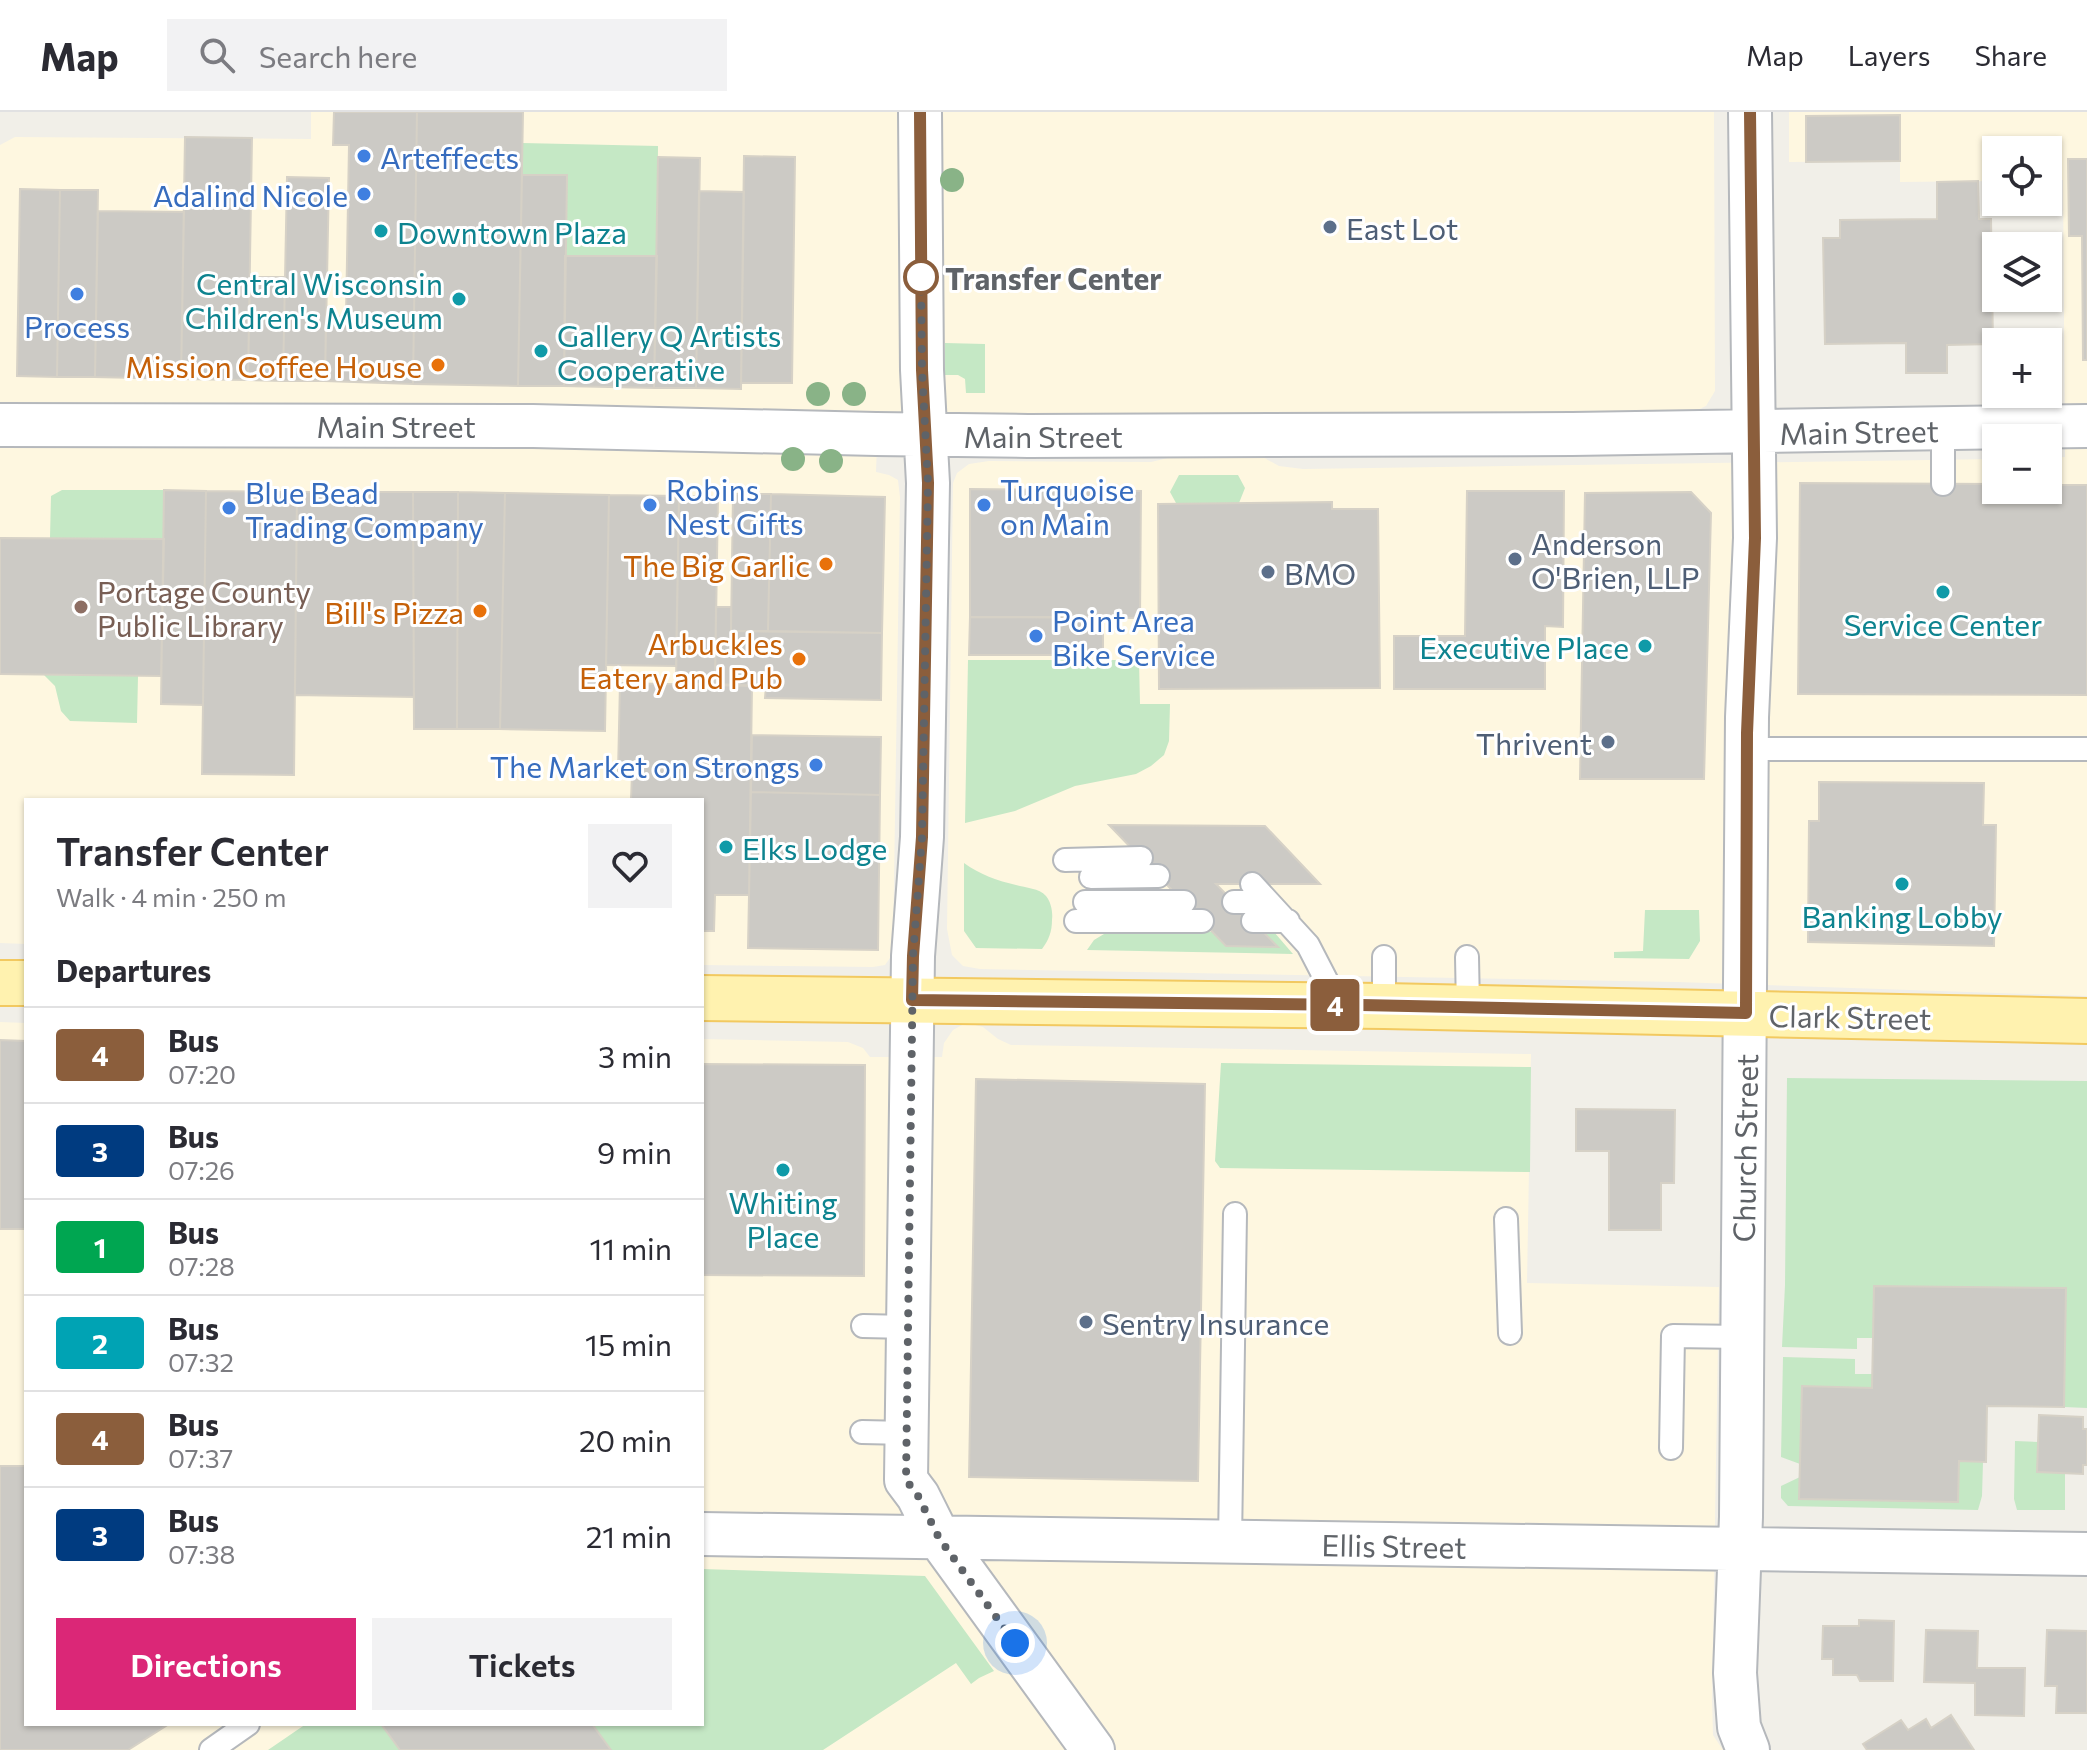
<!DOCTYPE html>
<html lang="en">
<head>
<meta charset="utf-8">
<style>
	:root { --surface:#fff; --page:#f2f2f3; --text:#2b2b33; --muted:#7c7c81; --line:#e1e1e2; --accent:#db2777 }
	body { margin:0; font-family:Commissioner,sans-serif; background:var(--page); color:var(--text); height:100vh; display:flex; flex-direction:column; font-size:30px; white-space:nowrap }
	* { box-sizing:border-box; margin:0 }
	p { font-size:26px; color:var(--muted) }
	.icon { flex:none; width:44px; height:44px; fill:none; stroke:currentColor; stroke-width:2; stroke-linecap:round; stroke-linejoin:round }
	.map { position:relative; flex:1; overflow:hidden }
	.drawer { position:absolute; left:24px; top:686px; width:680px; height:928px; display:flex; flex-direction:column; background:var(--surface); border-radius:0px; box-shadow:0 2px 6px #0004 }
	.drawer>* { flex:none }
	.badge { padding:0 16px; border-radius:6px; font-size:28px; line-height:52px }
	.controls { position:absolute; left:1982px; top:24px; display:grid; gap:16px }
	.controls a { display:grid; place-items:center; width:80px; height:80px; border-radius:0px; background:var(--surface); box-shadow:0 2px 6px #0004; font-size:40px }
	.you { position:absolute; width:40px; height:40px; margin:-20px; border:6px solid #fff; border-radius:50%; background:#1a73e8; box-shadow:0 0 0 12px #1a73e833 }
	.map>.badge { position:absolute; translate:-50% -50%; box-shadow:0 0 0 4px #fff }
	h2 { padding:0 32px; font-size:30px; line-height:72px }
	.round { display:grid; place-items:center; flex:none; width:84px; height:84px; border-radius:0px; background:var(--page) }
	.summary { display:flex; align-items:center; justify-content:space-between; height:136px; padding:0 32px }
	h1 { font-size:38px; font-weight:600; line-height:60px }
	.cta { display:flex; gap:16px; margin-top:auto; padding:16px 32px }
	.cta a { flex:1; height:92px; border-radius:0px; background:var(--accent); color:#fff; font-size:32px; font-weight:600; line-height:92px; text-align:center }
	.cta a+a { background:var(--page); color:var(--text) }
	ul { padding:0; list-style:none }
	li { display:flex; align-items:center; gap:24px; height:96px; padding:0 32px; border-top:2px solid var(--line) }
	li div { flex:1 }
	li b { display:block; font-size:30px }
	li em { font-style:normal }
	li .badge { min-width:88px; font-weight:700; text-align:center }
	header { display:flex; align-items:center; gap:48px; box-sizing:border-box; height:112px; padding:0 40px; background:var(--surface); border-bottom:2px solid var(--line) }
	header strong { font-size:38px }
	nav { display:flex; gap:44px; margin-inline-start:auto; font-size:28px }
	.search { width:560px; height:72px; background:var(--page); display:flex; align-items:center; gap:20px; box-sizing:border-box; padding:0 28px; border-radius:0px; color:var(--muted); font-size:30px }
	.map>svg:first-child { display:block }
	.commercial { fill:#fef7e0 }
	.green { fill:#c5e8c5 }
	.building { fill:#cccac5; stroke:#d6d1c6; stroke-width:2 }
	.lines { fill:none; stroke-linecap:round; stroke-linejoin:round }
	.service-casing { stroke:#b5b8bc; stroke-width:26 }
	.minor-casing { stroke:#b5b8bc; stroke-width:46 }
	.primary-casing { stroke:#f2c960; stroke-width:48 }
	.service { stroke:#fff; stroke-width:22 }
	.minor { stroke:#fff; stroke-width:42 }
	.primary { stroke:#fff2af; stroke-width:44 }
	.tree { fill:#89b387 }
	.line-casing { stroke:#fff; stroke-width:18 }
	.line { stroke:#8b5e3c; stroke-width:12 }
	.walk { stroke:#5f6368; stroke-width:8; stroke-dasharray:0 14.4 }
	.shop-dot { fill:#3f7fe0; stroke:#fff; stroke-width:3 }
	.service-dot { fill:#5c6f8a; stroke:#fff; stroke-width:3 }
	.culture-dot { fill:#0f9aa8; stroke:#fff; stroke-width:3 }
	.stop-dot { fill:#fff; stroke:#8b5e3c; stroke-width:4 }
	.food-dot { fill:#e8710a; stroke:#fff; stroke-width:3 }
	.education-dot { fill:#8d6e63; stroke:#fff; stroke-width:3 }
	.labels { text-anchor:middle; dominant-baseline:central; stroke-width:6; stroke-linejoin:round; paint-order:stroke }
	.shop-label { font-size:30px; fill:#366cbe; stroke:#fff; text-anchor:start }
	.service-label { font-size:30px; fill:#4e5e75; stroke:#fff; text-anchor:start }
	.culture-label { font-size:30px; fill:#0d838f; stroke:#fff; text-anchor:start }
	.stop-label { font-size:30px; font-weight:bold; fill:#5f6368; stroke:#fff; text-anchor:start }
	.food-label { font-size:30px; fill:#c56008; stroke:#fff; text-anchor:end }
	.street-label { font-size:30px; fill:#5f6368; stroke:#fff }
	.education-label { font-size:30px; fill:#785e54; stroke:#fff; text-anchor:start }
</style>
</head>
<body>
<header>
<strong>Map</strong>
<div class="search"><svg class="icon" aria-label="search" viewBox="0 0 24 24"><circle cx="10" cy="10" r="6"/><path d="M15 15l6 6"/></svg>Search here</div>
<nav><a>Map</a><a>Layers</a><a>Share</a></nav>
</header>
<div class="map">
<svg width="2087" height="1638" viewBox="0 0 2087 1638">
	<rect width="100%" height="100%" fill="#f1efe8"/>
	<path class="commercial" d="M311,0H1714L1715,279L1706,294L1693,300L1675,303L878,304L876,360L889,363L898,368L900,385L893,833L890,846L885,853L873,855L702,853V688H26V832L0,831V33L15,25L311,27Z
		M1789,0H2087V884L1677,870L980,857L963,854L952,843L947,817L953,371L957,361L969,352L989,349L1151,350L1172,345L1259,343L1279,354L1303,357L1996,347V378H2048V346L2065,345L2063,68L2048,67V38H1996V69L1900,70V49L1789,50Z
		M0,910L26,911V1612H702V927L848,930L863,936L870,945H942L944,931L953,918L962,913L971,912L983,915L998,927L1011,933L1531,942L1527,1171L1719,1175L1712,1585L1713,1623L1723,1638H0Z"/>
	<path class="green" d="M522,31L658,34L657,144H565L567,64L522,63Z
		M945,231L985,232V281H966L965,267L958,263H945Z
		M1179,363H1238L1245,376L1239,391H1176L1170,380Z
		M62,378H164V427L50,426L51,384Z
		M968,548H1139L1140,592H1170L1169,629L1164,643L1151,654L1136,662L1075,674L1015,699L965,711Z
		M44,563L138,564L137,611L70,609L61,599L55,574Z
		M964,751C979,762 998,769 1016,773C1026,776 1039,776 1046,784C1051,790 1053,800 1052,808C1052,819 1049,828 1042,837L976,836L964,819Z
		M1645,798H1699L1700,829L1689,847L1614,846V840L1643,839Z
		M1109,819L1274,820L1293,842L1087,838L1094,828Z
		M1221,951L1531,955L1530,1060L1220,1056L1215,1049Z
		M1787,966L2087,969V1296L2064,1295L2065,1176L1874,1174L1873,1226H1857V1237L1782,1235L1785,1173Z
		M1783,1245L1855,1247V1262H1873L1872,1276L1802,1275L1800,1352L1781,1345Z
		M2015,1329L2038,1330L2037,1360L2065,1361V1398H2017L2014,1387Z
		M1959,1349L1983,1350L1982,1384L1978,1398L1788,1394L1781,1386V1374L1800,1365V1387L1957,1390Z
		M702,1457L925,1464L994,1559L979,1566L971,1572L956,1551L823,1638H611L592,1612H702Z
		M306,1612H381L400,1638H268Z"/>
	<path class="building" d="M334,0H417L413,272L325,269L326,204L346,205L349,33H333Z
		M417,0H523L518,274L413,272Z
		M1900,3V49L1806,50V4Z
		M185,25L252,26L248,268L181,267Z
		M744,44L795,45L792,271H741Z
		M658,45L700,46L696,276H654Z
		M2068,47H2087V248H2083L2082,124H2069Z
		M522,63H567L564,274H518Z
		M287,65L329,66L325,269H283Z
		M1978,69L1979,107H1991L1993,232L1947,233V261H1906V231L1825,232L1823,126H1840V108L1937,107V70Z
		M20,77L60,78L57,265L17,264Z
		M60,78H98L95,265H57Z
		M699,79L744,80L741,277L696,276Z
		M98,99L184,100L181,267L95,265Z
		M565,144H657L654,276L564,274Z
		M250,165H285L283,269L248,268Z
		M1800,371L1996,372V378H2048V373H2087V583L1798,582Z
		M970,377L1141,379L1140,506L970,505Z
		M164,378L206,379L203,593L161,592Z
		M206,379L297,380L294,663L202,662Z
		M1467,379H1564L1563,515L1545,514V577H1394V524H1465Z
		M297,380H413L414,585L295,583Z
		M413,380H458L457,617H414Z
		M458,380L505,381L500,617H457Z
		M1691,380L1711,401L1704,667H1580L1585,381Z
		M505,381L609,383L605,619L500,617Z
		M733,382H771L768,519H731Z
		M771,382L885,385L882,521L768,519Z
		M609,383L679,384L676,554L606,553Z
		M679,384L718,385L715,572H676Z
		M1332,390V397H1378L1380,576L1159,577L1158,392Z
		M0,426L164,427L161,564L0,562Z
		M716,495H731V519L882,521L881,588L765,586L766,574L715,572Z
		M970,505H1103V543H969Z
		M620,571L752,574L749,783H715L714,819H702V688H631L632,661H618Z
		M752,623L881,625L880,683L751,680Z
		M1819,670L1984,671L1983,713H1996L1994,834L1808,830L1809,709H1819Z
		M751,680L880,683L878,838L748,836Z
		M1109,713L1265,714L1320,772H1216L1278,835L1226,834Z
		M0,928L26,929V1117H0Z
		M702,952L865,953L864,1164L702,1163Z
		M976,967L1205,972L1198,1369L969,1365Z
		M1576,997L1675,998L1674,1071H1661V1118H1609V1039H1576Z
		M1874,1174L2066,1176L2064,1295L1987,1294L1986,1350L1959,1349L1958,1390L1799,1387L1802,1274L1872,1276Z
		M2039,1303L2083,1305V1317H2087V1353H2083V1362L2037,1360Z
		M0,1354H26V1612H169L128,1638H0Z
		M1859,1508L1894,1509L1893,1569H1860L1857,1563H1833V1547H1822L1823,1514H1859Z
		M1926,1518L1978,1519L1977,1556H2025L2024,1604L1975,1603V1571L1924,1570Z
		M2047,1518L2087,1519V1601H2056L2057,1574H2045Z
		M1951,1603L1974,1638H1867L1863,1632L1901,1608L1908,1618L1926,1607L1931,1616Z
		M381,1612H592L611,1638H400Z"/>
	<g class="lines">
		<g class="service-casing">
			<path id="service" d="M1943,317V372
				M1747,637H2087
				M1065,748L1141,746
				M1091,765L1158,764
				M1252,772L1308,833L1339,893
				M1085,790H1184
				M1234,790H1267
				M1076,809H1202
				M1253,809H1288
				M1384,845V894
				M1467,845L1468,896
				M1506,1107L1510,1221
				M863,1214L908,1215
				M862,1320L907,1321
				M1671,1336L1673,1224L1742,1225
				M1230,1430L1235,1102
				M211,1638L248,1612"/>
		</g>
		<g class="minor-casing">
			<path id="minor" d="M920,0L922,258L928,371L922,725L913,844L906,1368L918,1384L939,1426L1093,1638
				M0,313L533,314L876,322L1028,324L1572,322L2087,314
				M702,1422L2087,1442
				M1748,1638L1739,1615L1735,1561L1741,1405L1747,605L1755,426L1750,0"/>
		</g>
		<g class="primary-casing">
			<path id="primary" d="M0,871H26
				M702,886L1384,894L2087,909"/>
		</g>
		<use href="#service" class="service"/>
		<use href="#minor" class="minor"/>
		<use href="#primary" class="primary"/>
	</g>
	<g class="tree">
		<circle cx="952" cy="68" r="12"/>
		<circle cx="818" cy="282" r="12"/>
		<circle cx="854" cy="282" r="12"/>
		<circle cx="793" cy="347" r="12"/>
		<circle cx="831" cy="349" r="12"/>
	</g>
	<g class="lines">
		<g class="line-casing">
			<path id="line" d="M920,0L922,258L928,371L922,725L913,844L912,888L1361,893L1746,901L1747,621L1755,426L1750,0"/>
		</g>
		<use href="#line" class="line"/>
		<path class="walk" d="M921,165L922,258L928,371L922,725L913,844L906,1368L918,1384L939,1426L1015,1531"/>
	</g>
	<g class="shop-dot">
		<circle cx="364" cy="44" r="8"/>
		<circle cx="364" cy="82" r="8"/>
		<circle cx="77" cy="182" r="8"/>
		<circle cx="650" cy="393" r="8"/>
		<circle cx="984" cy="393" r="8"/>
		<circle cx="229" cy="396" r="8"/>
		<circle cx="1036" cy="524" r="8"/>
		<circle cx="816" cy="653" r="8"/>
	</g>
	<g class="service-dot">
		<circle cx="1330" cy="115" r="8"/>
		<circle cx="1515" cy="447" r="8"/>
		<circle cx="1268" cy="460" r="8"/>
		<circle cx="1608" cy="630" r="8"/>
		<circle cx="1086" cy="1210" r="8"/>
	</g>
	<g class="culture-dot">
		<circle cx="381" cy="119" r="8"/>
		<circle cx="459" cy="187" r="8"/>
		<circle cx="541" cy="239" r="8"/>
		<circle cx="1943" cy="480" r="8"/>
		<circle cx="1645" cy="534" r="8"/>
		<circle cx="726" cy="735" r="8"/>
		<circle cx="1902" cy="772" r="8"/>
		<circle cx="783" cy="1058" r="8"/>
	</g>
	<circle class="stop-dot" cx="921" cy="165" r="16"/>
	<g class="food-dot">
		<circle cx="438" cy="253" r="8"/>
		<circle cx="826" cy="452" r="8"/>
		<circle cx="480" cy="499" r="8"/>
		<circle cx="799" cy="547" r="8"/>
	</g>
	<circle class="education-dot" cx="81" cy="495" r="8"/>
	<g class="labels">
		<g class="shop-label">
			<text x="380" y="44">Arteffects</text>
			<text x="348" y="82" text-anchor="end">Adalind Nicole</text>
			<text x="77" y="213" text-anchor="middle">Process</text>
			<text x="666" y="376">Robins<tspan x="666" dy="34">Nest Gifts</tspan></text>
			<text x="1000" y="376">Turquoise<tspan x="1000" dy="34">on Main</tspan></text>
			<text x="245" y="379">Blue Bead<tspan x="245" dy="34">Trading Company</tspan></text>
			<text x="1052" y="507">Point Area<tspan x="1052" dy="34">Bike Service</tspan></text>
			<text x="800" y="653" text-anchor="end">The Market on Strongs</text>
		</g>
		<g class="service-label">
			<text x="1346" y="115">East Lot</text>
			<text x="1531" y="430">Anderson<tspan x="1531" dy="34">O'Brien, LLP</tspan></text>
			<text x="1284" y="460">BMO</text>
			<text x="1592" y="630" text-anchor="end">Thrivent</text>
			<text x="1102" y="1210">Sentry Insurance</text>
		</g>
		<g class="culture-label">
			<text x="397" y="119">Downtown Plaza</text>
			<text x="443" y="170" text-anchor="end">Central Wisconsin<tspan x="443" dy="34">Children's Museum</tspan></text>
			<text x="557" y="222">Gallery Q Artists<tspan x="557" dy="34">Cooperative</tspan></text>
			<text x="1943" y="511" text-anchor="middle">Service Center</text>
			<text x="1629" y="534" text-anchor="end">Executive Place</text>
			<text x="742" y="735">Elks Lodge</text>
			<text x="1902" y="803" text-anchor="middle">Banking Lobby</text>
			<text x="783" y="1089" text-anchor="middle">Whiting<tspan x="783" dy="34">Place</tspan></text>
		</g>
		<g class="stop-label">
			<text x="945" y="165">Transfer Center</text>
		</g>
		<g class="food-label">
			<text x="422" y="253">Mission Coffee House</text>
			<text x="810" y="452">The Big Garlic</text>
			<text x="464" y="499">Bill's Pizza</text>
			<text x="783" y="530">Arbuckles<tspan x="783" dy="34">Eatery and Pub</tspan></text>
		</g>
		<g class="street-label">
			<text x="396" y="313">Main Street</text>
			<text transform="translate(1859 319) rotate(-1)">Main Street</text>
			<text x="1043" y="323">Main Street</text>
			<text transform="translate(1850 904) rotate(1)">Clark Street</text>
			<text transform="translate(1744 1036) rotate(-89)">Church Street</text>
			<text transform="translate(1394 1433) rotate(1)">Ellis Street</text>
		</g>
		<g class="education-label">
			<text x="97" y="478">Portage County<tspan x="97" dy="34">Public Library</tspan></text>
		</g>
	</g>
</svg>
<div class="controls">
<a><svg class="icon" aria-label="locate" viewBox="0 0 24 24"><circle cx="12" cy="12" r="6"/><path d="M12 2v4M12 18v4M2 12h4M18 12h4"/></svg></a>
<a><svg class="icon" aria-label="layers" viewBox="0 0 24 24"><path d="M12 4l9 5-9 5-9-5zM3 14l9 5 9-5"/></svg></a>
<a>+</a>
<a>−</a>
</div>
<div class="you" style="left:1015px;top:1531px"></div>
<b class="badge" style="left:1335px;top:893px;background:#8b5e3c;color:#fff">4</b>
<section class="drawer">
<div class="summary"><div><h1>Transfer Center</h1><p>Walk · 4 min · 250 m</p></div><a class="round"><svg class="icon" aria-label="heart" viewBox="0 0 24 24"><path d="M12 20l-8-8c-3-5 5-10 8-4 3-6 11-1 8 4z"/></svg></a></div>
<h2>Departures</h2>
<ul>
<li><span class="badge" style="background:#8b5e3c;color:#fff">4</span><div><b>Bus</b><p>07:20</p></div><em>3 min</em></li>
<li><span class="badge" style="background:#003b80;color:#fff">3</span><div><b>Bus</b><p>07:26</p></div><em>9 min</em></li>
<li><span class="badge" style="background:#00a651;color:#fff">1</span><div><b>Bus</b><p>07:28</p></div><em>11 min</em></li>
<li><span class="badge" style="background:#00a3b4;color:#fff">2</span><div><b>Bus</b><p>07:32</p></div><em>15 min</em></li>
<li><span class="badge" style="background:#8b5e3c;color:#fff">4</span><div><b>Bus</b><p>07:37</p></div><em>20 min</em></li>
<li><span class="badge" style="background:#003b80;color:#fff">3</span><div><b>Bus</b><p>07:38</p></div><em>21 min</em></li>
</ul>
<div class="cta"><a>Directions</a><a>Tickets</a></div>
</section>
</div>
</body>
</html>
